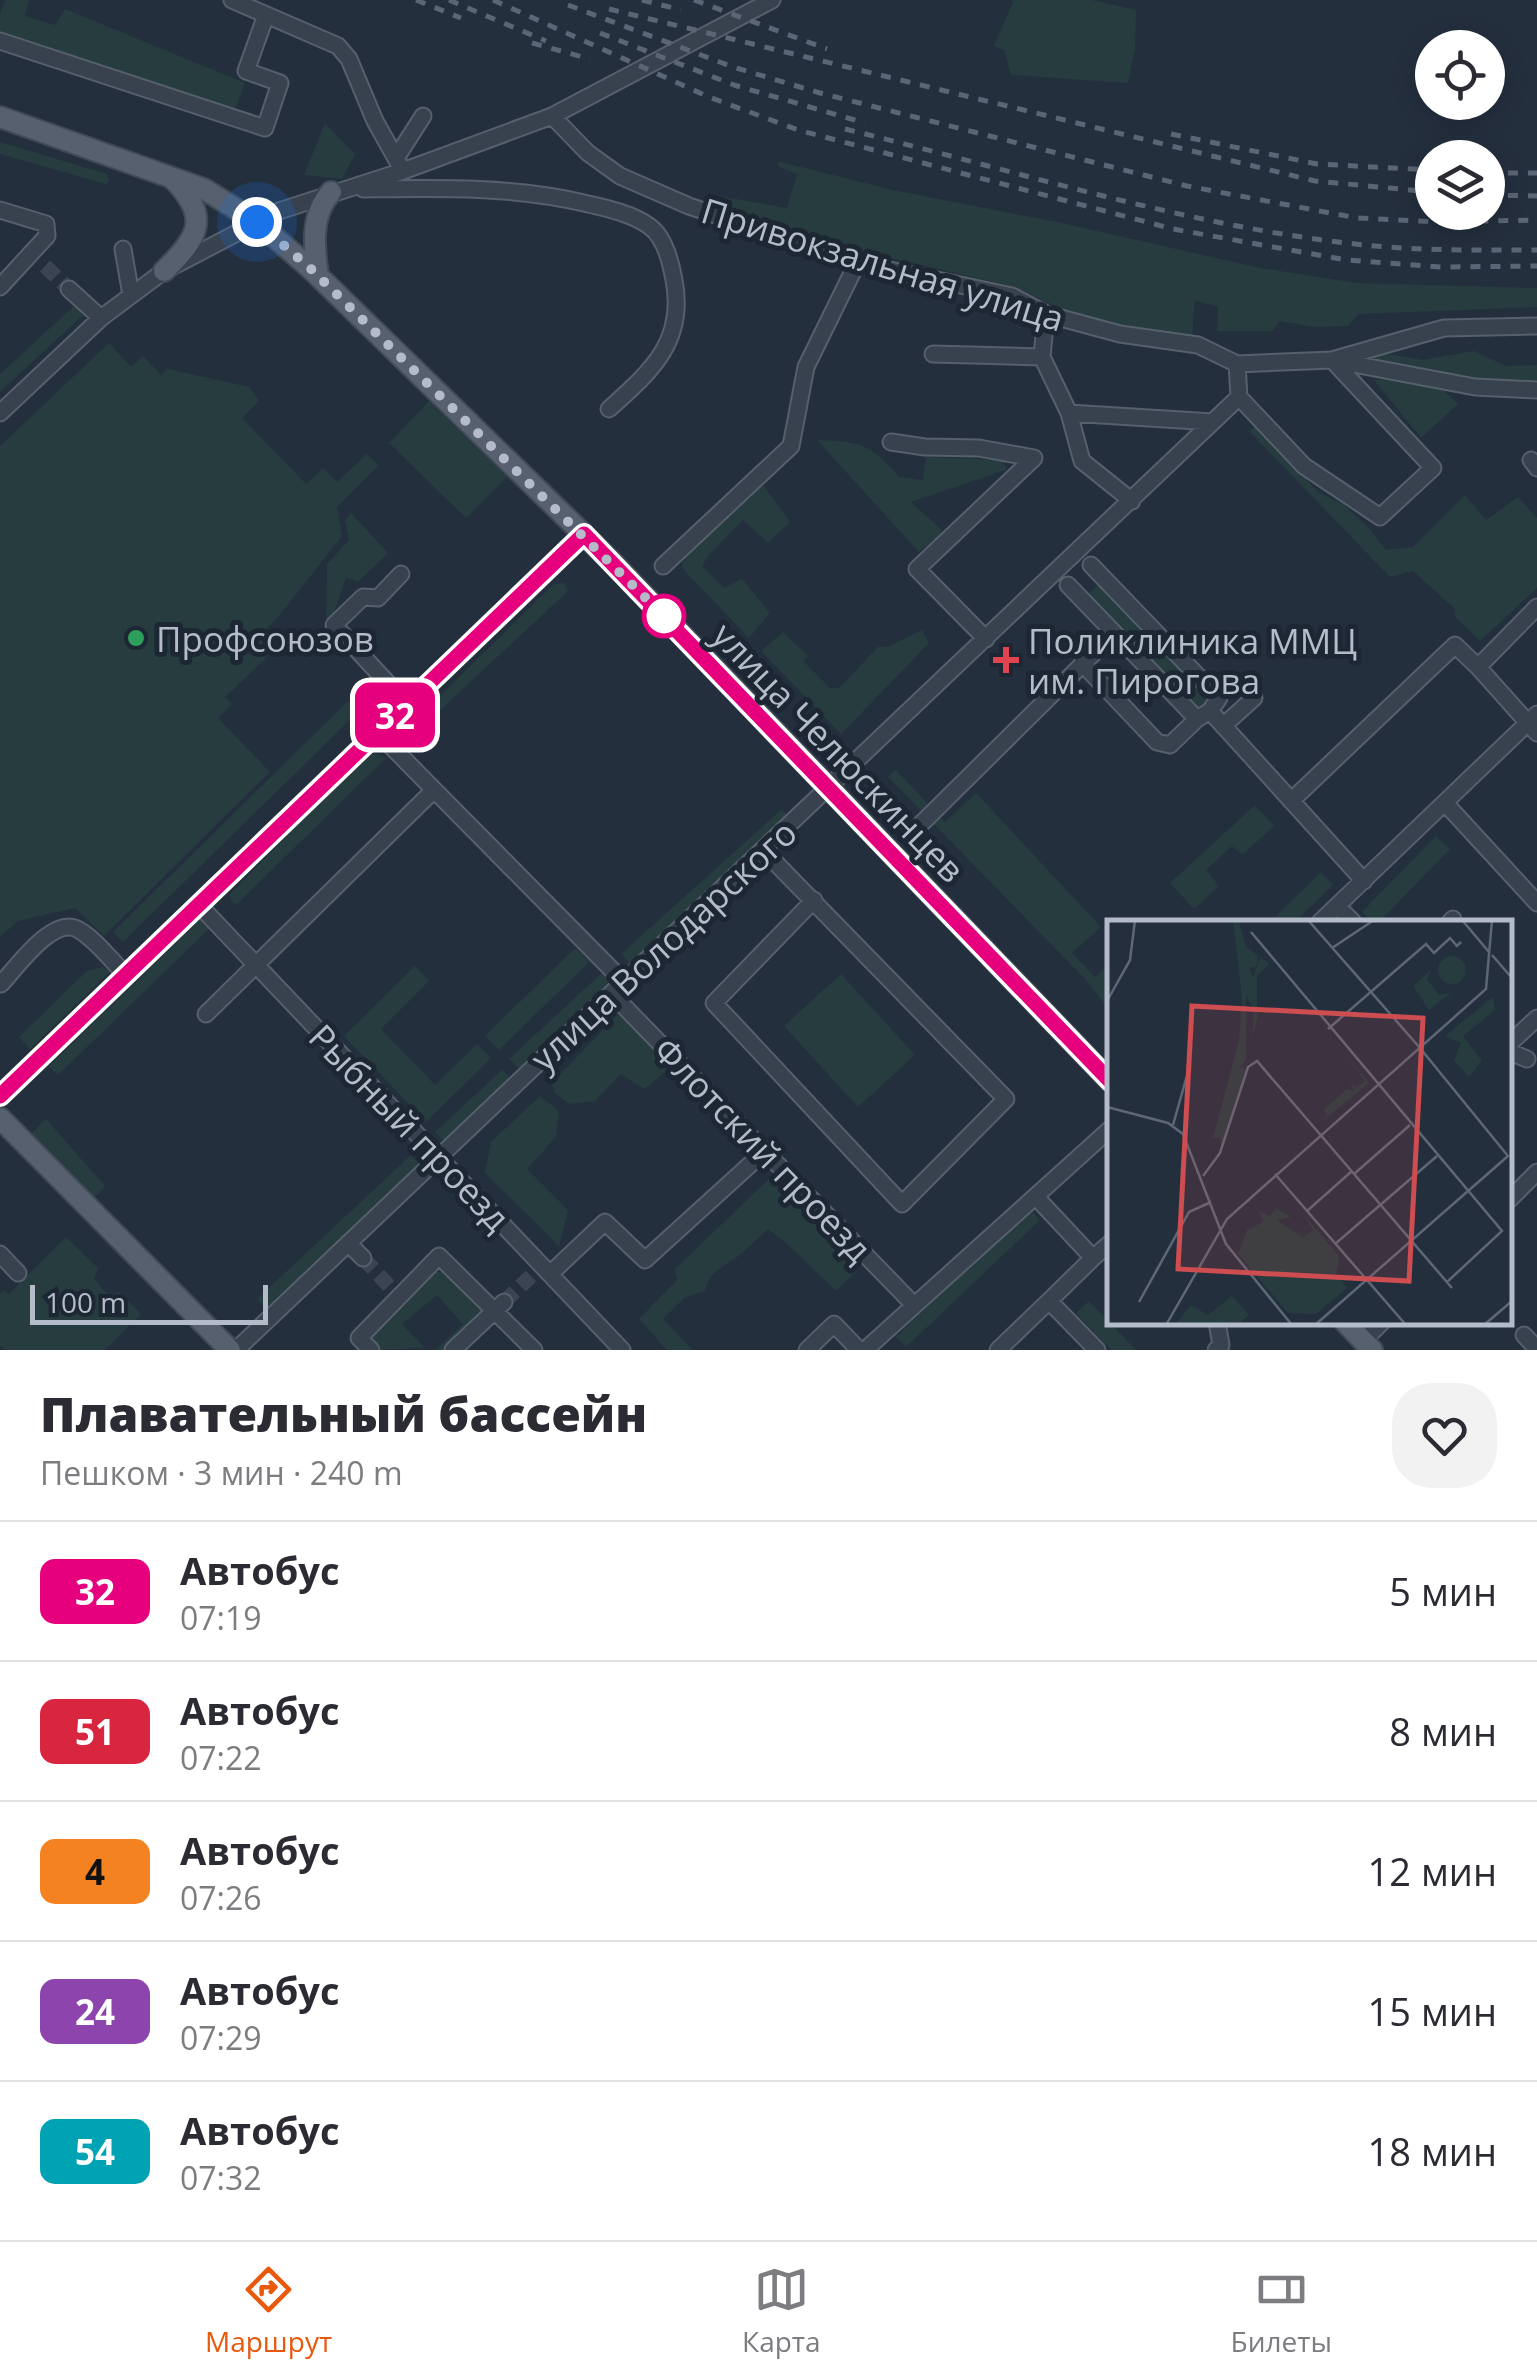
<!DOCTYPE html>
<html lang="ru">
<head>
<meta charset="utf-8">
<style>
	:root { --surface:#fff; --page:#f2f2f3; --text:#2b2b33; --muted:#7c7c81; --line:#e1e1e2; --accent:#ea580c }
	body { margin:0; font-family:"Open Sans",sans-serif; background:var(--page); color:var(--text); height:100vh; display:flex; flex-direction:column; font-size:38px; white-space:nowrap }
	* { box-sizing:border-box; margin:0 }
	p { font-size:32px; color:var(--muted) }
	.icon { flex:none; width:55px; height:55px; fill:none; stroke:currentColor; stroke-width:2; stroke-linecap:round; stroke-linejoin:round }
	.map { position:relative; height:1350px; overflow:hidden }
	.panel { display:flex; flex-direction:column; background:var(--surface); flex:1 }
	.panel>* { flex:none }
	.badge { padding:0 20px; border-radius:15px; font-size:35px; line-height:65px }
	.controls { position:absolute; left:1415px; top:30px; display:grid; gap:20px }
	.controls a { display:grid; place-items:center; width:90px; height:90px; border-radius:50%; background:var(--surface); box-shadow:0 5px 25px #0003; font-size:50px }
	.scale { position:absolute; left:30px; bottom:25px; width:238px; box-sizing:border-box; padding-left:10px; border:5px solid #b4bcc9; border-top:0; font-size:28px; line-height:35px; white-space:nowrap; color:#b4bcc9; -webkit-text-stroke:8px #1d2633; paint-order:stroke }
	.you { position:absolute; width:50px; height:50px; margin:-25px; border:8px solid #fff; border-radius:50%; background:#1a73e8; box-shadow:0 0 0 15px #1a73e833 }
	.map>.badge { position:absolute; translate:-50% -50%; box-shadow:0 0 0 5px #fff }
	.round { display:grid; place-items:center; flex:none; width:105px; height:105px; border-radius:40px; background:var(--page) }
	.summary { display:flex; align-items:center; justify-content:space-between; height:170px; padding:0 40px }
	h1 { font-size:48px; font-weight:800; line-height:75px }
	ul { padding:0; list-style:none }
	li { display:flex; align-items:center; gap:30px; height:140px; padding:0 40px; border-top:2px solid var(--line) }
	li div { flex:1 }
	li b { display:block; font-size:38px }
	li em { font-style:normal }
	li .badge { min-width:110px; font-weight:700; text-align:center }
	.tab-bar { display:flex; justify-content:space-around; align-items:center; height:140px; border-top:2px solid var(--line); background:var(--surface); font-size:28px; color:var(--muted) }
	.tab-bar a { display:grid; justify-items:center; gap:5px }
	.tab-bar .active { color:var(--accent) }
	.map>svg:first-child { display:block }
	.green { fill:#263c3f }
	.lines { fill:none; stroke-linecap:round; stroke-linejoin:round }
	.minor-tunnel { stroke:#3a4453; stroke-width:15; stroke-dasharray:15 8; stroke-linecap:butt }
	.minor-casing { stroke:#565f6c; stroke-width:19 }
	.major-casing { stroke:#414a57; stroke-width:24 }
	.minor { stroke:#38414e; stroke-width:15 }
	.major { stroke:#56606e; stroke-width:20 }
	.rail { stroke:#5a6575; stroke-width:5; stroke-dasharray:10 10; stroke-linecap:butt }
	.line-casing { stroke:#fff; stroke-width:22 }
	.line { stroke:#e6007e; stroke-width:15 }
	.walk { stroke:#b4bcc9; stroke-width:10; stroke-dasharray:0 18 }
	.stop-dot { fill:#fff; stroke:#e6007e; stroke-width:5 }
	.leisure-dot { fill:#2e9e5b; stroke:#1d2633; stroke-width:4 }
	.health-dot { fill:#e0444e; stroke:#1d2633; stroke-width:4 }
	.labels { text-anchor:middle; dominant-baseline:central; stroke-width:10; stroke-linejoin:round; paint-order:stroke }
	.street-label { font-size:35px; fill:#b4bcc9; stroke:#1d2633 }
	.poi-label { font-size:35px; fill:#b4bcc9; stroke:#1d2633; text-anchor:start }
	.inset-road { fill:none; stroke:#5e6776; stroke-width:2.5 }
	.view { fill:#ce4d50; fill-opacity:0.15; stroke:#ce4d50; stroke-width:5 }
	.inset-edge { fill:none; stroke:#b4bcc9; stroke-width:5 }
</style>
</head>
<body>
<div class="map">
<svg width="1537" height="1350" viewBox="0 0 1537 1350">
	<rect width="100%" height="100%" fill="#242f3e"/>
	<path class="green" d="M6,0H29L25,16L55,25L65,9L245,83L233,115L0,37V13Z
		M1011,0H1092L1136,10L1135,49L1128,83L1011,75L1004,50L994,46L1013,2Z
		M325,123L355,154L342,179L304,175Z
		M0,142L107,174L109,181L106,184L0,154Z
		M777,161L893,190L1062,223L1260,268L1357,283L1537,288V307L1358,314L1349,326L1314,327L1280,321L1272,331H1217L1218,307L1195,300L1192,336L1121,327L1061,309L1015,287L827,243L721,213L725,197L787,208L797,174L779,167Z
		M74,306L83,315L0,392V374Z
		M109,343L131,367L143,356L161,375L168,369L249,387L259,401L242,418L306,484L323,468L337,482L367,454L379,465L337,507L342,536L279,616L265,630L279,646L225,697L232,704L218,718L270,772L104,936L75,908L18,921L0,937V446Z
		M1474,351L1506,366L1537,365V380L1485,383L1363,359L1389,354L1422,360Z
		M1391,379L1441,388L1458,404L1421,438L1374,380Z
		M429,401L507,477L466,518L389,443Z
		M1255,427L1319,493L1343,504L1368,527L1386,550L1413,547L1465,495L1486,520L1518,497L1537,518V588L1480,641L1454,616L1455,609L1413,571L1390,577L1249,431Z
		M817,440C859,441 872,444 899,477L923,480L926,457L1003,460L1006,470L911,502L944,532L919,552Z
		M763,485L790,522L768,543L743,520L708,556L702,566L724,588L742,579L770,613L749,638L681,567L689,550Z
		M351,513L388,553L358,582L346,577L330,626L343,642L339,644L326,629L327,564L349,540L345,520Z
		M564,583L568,591L420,729L414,728V721L554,584Z
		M1100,583L1213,698L1198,713L1085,597Z
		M922,630L929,643L841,734L761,651L783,632L808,656L803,661L831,689L840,687L878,647L890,646Z
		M348,701L358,712L123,942L113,932Z
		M370,751L386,758L237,904L231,901L230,894Z
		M896,770L945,822L976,793L1101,927L1072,953L1095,977L1109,964V1009L1085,979L888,777Z
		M1255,805L1274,826L1242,855L1232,846L1206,870L1219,886L1194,909L1170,883Z
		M782,809L790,819L631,965L621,954Z
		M1436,836L1450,849L1379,922H1373L1362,912Z
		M1321,872L1333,885L1295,922H1270Z
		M200,920L209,929L58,1075L49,1066Z
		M575,948L589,962L499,1050L485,1036Z
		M415,966L429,981L381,1029L435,1085L477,1044L491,1058L426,1122L344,1036Z
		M103,967L111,971L30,1049L19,1037L87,971Z
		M604,971L614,981L522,1071L509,1059Z
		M841,974L915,1055L858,1107L784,1026Z
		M621,1011L674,1065L644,1089L621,1074L595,1101L569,1104L555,1093L552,1083Z
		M502,1070L513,1080L444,1142L435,1132Z
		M540,1096L559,1111L556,1137L527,1169L568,1210L559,1246L485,1173L491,1142Z
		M46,1119L105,1186L92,1200L29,1136Z
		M411,1155L422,1167L268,1311L257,1299Z
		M773,1175L862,1265L836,1291L784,1241L768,1229C758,1238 748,1248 737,1257C722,1269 711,1268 705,1291L685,1297L663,1319L693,1350H667L639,1319L677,1280L675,1269Z
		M1030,1209L1040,1220L906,1347L896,1337Z
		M66,1237L98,1268L94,1279L109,1296L119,1292L141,1314L105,1350H5L0,1345V1294L4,1290L9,1294Z
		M432,1272H444L484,1312L446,1350H435L463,1324L437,1295L402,1324L425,1348L376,1350L370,1344L369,1335Z
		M1089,1301L1136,1350H1111L1076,1313Z"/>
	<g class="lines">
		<path class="minor-tunnel" d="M45,266L69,289
			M363,1258L390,1287
			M504,1302L531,1276"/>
		<g class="minor-casing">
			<path id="minor" d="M232,0L338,46L349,59L375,121L403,171
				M0,41L265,128L280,83L246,71L266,15
				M552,116L588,153L620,176L689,206L857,263L1012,296L1046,314L1120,334L1198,345L1237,364L1332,360L1475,387L1537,390
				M396,158L423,116
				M363,189C438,188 510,186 584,203C605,208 631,213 649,226C664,236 671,263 674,280C686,342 650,372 609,409
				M0,210L46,224L47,236L0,287
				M123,249L131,295
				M69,289L101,318
				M933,354L1042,357L1069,413L1082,461L1132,501
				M1042,357L1046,314
				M1239,397L1304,466L1380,517L1433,468L1332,360L1444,328L1537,326
				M0,413L101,318L164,271L279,211L403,171L552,116L772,0
				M1069,413L1213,422
				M891,442L925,447L979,448L1034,458L917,569L986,639
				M1531,460L1537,468
				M663,566L791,446L806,367L857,263
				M401,574L378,598L363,597L334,625L407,704
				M1068,585L1197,719L1210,711L1219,698L1091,565
				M1537,607L1478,667L1537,733
				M1082,663L1157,742L1170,745L1197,719
				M1210,711L1364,881
				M1223,726L1254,698
				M377,732L624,982
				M1291,801L1455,645L1478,667
				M1445,803L1537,903
				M918,827L1113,634
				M763,850L1006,1099L902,1204L714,1003L814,900
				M198,904L622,1350
				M1337,906L1353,922
				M1320,922L1537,714
				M1450,922L1453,919
				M1,984C17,967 54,914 79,930C96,940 111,960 125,974
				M612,994L914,1305
				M206,1014L434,790
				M1510,1043L1537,1018
				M1510,1052L1527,1059
				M0,1096L584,535
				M1036,1197L1093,1258L1110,1243
				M1510,1199L1537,1172
				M348,1243L363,1258
				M0,1254L18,1273
				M550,1274L605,1222L645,1260L765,1151
				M1049,1301L1093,1258
				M1524,1335L1537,1349
				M1363,1341L1382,1322
				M236,1350L1239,397L1237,364
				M371,1350L359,1338L439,1256L534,1350
				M453,1350L504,1302
				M807,1350L834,1324L859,1350
				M865,1350L1110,1129
				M998,1350L1049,1301L1097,1350
				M1216,1350L1221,1345L1217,1322"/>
		</g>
		<g class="major-casing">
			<path id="major" d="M0,117L204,189L257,222L311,269L612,562L1110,1081
				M164,271C198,238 211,218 174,180
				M318,276C314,246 310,216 331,192
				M0,1118L230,1350
				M1345,1322L1372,1350"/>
		</g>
		<use href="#minor" class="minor"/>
		<use href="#major" class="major"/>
		<path class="rail" d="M416,0L461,18
			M449,0L546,41
			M493,0L709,97L798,130L1173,229L1346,260L1441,267L1537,266
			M642,0L681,10
			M694,0L827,49
			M568,5L733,67L820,93L1187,186L1357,218L1438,222L1537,220
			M609,9L1315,181L1432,192
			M600,33L734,85L865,123
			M532,43L590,59
			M845,129C1014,170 1182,225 1355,244C1415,251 1476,250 1537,250
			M1171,134L1317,164L1432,170
			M1488,173H1537
			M1488,195L1537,196"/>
	</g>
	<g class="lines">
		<g class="line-casing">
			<path id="line" d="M0,1096L584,534L1110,1081"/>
		</g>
		<use href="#line" class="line"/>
		<path class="walk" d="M257,222L311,269L664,616"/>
	</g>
	<circle class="stop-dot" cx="664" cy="616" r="20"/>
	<circle class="leisure-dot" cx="136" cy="638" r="10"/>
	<path class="health-dot" d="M1001 645h10v10h10v10h-10v10h-10v-10h-10v-10h10z"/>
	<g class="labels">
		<g class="street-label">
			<text transform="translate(883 264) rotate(17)">Привокзальная улица</text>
			<text transform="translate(839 752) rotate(46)">улица Челюскинцев</text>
			<text transform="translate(663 945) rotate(-43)">улица Володарского</text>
			<text transform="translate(410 1127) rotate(46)">Рыбный проезд</text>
			<text transform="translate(763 1149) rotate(46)">Флотский проезд</text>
		</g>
		<g class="poi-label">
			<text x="156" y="638">Профсоюзов</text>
			<text x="1028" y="640">Поликлиника ММЦ<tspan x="1028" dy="40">им. Пирогова</tspan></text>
		</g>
	</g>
	<g transform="translate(1107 920)">
		<rect width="405" height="405" fill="#242f3e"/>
		<path d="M126,0H132L139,27L152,36L149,47L142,48L146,57L154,37L162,44L150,56V99L145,119L147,90L139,75V140L133,147L139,148L114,228L113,217L106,218L132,120L135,77ZM331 50a14 14 0 1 1 28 0a14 14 0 1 1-28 0ZM325,49L320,59L332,75L344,73L322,90L306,66ZM386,77L388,90L356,116L375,141L362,157L347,140L354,123L338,116ZM234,129L262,163L212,204L220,195L216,190L240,169L248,171L242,163L250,167L258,161ZM169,288L184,297L170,300L196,318L206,310L196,294L233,337L229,354L240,368L209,394L181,393L131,334L140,310L156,302L152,291L163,296ZM125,376L142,395L130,405H68L84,385L101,395Z" fill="#263c3f"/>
		<path class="inset-road" d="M201,0L313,128M355,0L382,32M144,12L395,311L340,362M225,28L267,0M385,35L405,58M0,81L23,40L28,0M221,109L319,24L327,33L343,18L350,26L354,22M0,187L61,203L76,214L119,324L185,405M66,205L81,152M168,254L299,405M247,254L303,205M96,256L113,233L141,147L150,141L345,368M200,291L245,251M228,324L330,236M32,382L82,292L104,282M59,405L120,299L379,69L385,0M208,405L401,236L313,128M377,405L405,381"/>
		<path class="view" d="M85,86L316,98L302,361L71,349Z"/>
		<rect width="405" height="405" class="inset-edge"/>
	</g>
</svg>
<div class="controls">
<a><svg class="icon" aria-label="locate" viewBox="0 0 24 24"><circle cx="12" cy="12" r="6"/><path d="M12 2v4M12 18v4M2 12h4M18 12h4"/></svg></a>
<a><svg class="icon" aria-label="layers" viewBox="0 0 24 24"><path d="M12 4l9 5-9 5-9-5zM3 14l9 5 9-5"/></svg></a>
</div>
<div class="scale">100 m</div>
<div class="you" style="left:257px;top:222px"></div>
<b class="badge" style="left:395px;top:715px;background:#e6007e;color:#fff">32</b>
</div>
<section class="panel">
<div class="summary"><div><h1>Плавательный бассейн</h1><p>Пешком · 3 мин · 240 m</p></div><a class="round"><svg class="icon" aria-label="heart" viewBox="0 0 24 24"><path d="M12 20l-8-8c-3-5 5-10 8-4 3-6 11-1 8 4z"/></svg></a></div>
<ul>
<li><span class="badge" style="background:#e6007e;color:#fff">32</span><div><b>Автобус</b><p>07:19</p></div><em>5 мин</em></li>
<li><span class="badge" style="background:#d7263d;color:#fff">51</span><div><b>Автобус</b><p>07:22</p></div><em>8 мин</em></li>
<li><span class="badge" style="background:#f58220;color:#111">4</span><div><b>Автобус</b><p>07:26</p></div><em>12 мин</em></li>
<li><span class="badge" style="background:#8e44ad;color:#fff">24</span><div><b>Автобус</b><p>07:29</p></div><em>15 мин</em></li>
<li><span class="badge" style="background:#00a3b4;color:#fff">54</span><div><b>Автобус</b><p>07:32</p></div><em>18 мин</em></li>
</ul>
</section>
<nav class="tab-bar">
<a class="active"><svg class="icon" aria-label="directions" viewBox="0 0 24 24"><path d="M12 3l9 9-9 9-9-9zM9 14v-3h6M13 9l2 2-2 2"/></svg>Маршрут</a>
<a><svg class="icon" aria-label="map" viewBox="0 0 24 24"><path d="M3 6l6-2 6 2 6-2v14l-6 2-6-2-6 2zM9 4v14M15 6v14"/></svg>Карта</a>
<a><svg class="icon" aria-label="tickets" viewBox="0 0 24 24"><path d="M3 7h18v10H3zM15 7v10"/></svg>Билеты</a>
</nav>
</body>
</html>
